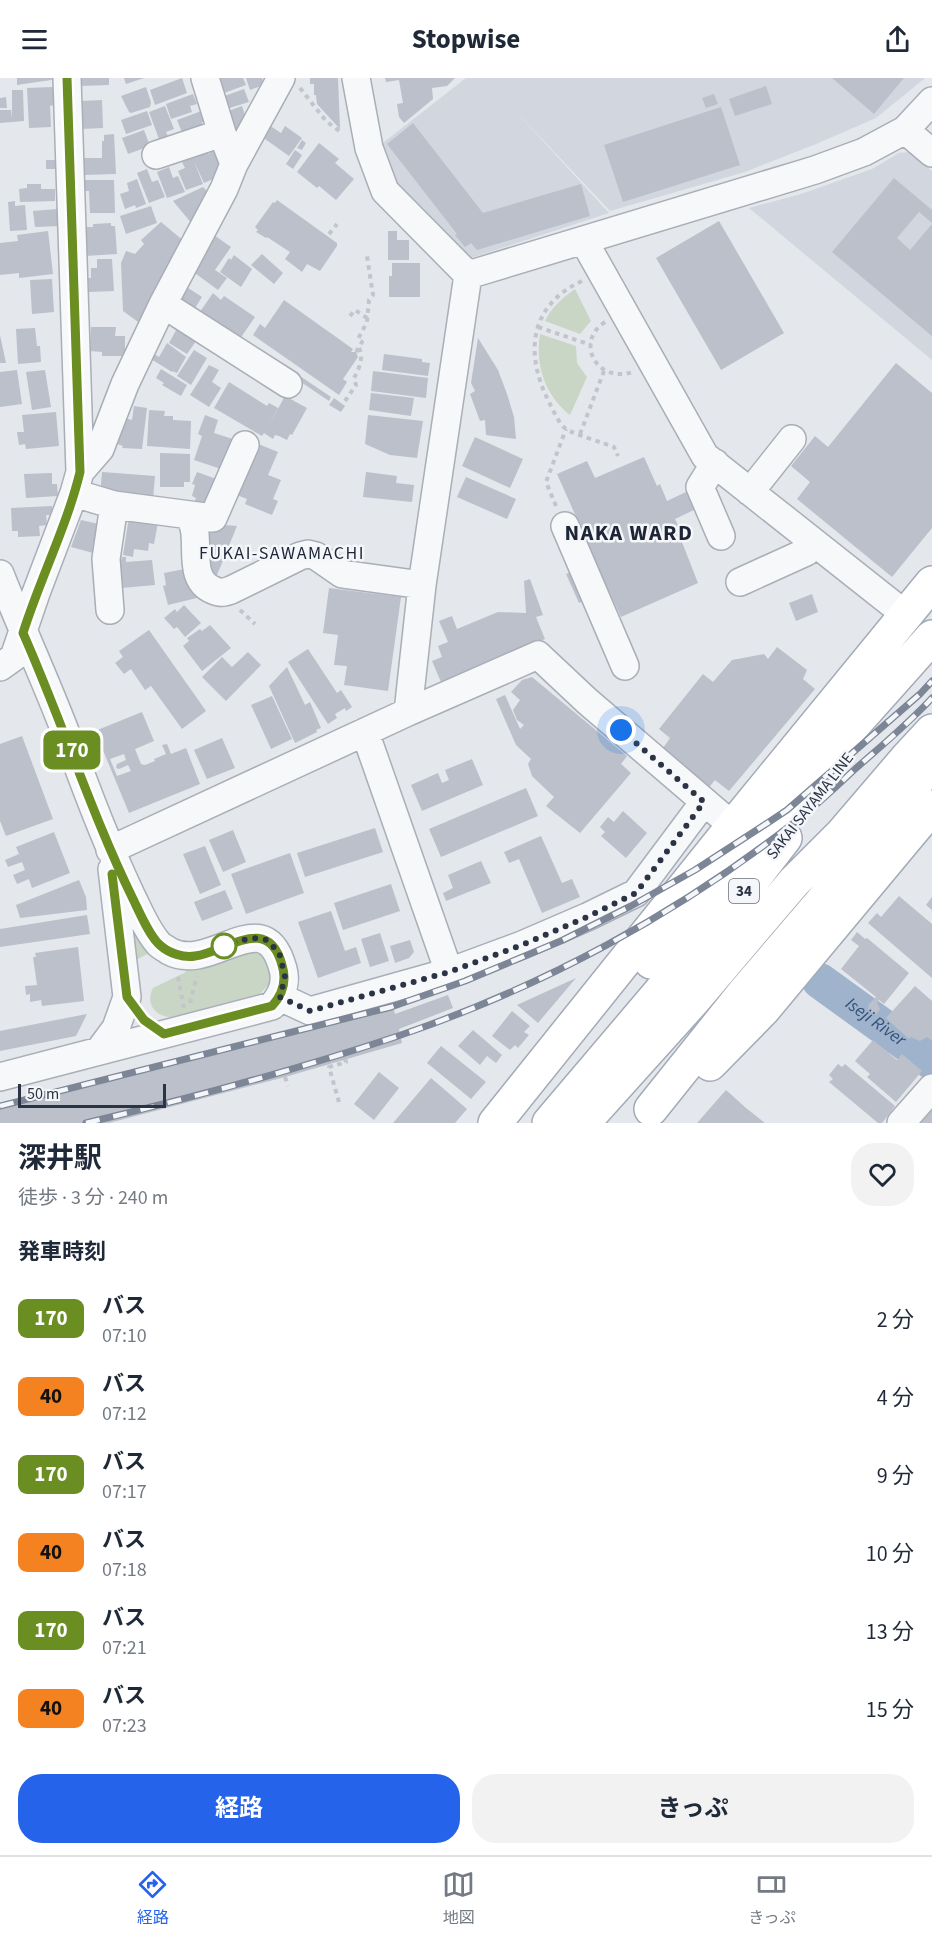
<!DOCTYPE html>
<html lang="ja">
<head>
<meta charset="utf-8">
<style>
	:root { --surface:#fff; --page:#f2f2f3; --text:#1f2937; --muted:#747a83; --line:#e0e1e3; --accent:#2563eb }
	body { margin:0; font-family:"Source Sans 3","Noto Sans JP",sans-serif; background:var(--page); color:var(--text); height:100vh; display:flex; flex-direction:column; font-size:22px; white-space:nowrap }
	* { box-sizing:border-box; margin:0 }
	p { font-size:20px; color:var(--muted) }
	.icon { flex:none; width:33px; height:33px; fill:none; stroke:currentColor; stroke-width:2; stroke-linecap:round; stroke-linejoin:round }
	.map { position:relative; height:1045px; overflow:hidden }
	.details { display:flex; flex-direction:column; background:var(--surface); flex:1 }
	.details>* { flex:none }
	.badge { padding:0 12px; border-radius:9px; font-size:21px; line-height:39px }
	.scale { position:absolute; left:18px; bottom:15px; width:148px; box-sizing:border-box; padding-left:6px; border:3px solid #2b3445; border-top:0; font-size:16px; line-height:21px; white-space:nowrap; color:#2b3445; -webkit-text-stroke:4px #f4f6f9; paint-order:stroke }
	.you { position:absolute; width:30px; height:30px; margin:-15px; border:4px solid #fff; border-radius:50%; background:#1a73e8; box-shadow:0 0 0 9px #1a73e833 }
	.map>.badge { position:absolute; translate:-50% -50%; box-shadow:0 0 0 3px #fff }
	h2 { padding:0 18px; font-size:22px; line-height:54px }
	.round { display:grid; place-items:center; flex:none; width:63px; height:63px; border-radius:24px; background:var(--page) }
	.headline { display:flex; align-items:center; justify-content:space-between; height:102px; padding:0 18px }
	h1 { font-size:28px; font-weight:700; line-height:45px }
	.primary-button { display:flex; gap:12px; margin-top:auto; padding:12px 18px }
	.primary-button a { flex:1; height:69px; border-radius:24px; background:var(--accent); color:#fff; font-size:24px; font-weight:700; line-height:69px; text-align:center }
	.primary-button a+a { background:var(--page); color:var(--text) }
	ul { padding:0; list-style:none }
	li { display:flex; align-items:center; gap:18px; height:78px; padding:0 18px }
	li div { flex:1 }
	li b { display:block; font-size:22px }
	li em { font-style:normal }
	li .badge { min-width:66px; font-weight:700; text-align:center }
	header { display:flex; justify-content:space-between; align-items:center; height:78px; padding:0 18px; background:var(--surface); font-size:27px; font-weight:700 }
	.dock { display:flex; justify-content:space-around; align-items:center; height:84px; border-top:2px solid var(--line); background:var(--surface); font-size:16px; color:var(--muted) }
	.dock a { display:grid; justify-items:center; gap:3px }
	.dock .on { color:var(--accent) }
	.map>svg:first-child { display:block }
	.built { fill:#d2d6de }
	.green { fill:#c9d6c5 }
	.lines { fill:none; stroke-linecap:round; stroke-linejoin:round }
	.river { stroke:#9fb4cc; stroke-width:36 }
	.building { fill:#bbc0ca; fill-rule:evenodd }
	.minor-casing { stroke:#a9aeb7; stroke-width:30 }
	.major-casing { stroke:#a3abb8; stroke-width:36 }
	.path { stroke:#c2c5cb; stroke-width:4; stroke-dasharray:4.5 4.5; stroke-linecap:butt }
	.minor { stroke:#f7f8fa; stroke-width:27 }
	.major { stroke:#fff; stroke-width:33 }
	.rail-casing { stroke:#7d8696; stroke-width:7 }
	.rail { stroke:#f4f6f9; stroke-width:4.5; stroke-dasharray:14; stroke-linecap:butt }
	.line-casing { stroke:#fff; stroke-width:14 }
	.line { stroke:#6b8e23; stroke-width:9 }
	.walk { stroke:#2b3445; stroke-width:6; stroke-dasharray:0 10.8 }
	.stop-dot { fill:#fff; stroke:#6b8e23; stroke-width:3 }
	.labels { text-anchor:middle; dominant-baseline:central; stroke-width:5; stroke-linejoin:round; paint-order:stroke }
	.shield { fill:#f4f6f9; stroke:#676e7b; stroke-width:1.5 }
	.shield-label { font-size:15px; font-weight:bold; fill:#2b3445 }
	.street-label { font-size:16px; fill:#2b3445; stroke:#f4f6f9 }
	.neighbourhood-label { font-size:18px; letter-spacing:1.5px; fill:#1d2536; stroke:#f4f6f9 }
	.water-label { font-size:18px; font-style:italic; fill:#34527a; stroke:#f4f6f9 }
	.district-label { font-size:22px; font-weight:bold; letter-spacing:1.5px; fill:#1d2536; stroke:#f4f6f9 }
</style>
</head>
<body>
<header><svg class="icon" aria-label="menu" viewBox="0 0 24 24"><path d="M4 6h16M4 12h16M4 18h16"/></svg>Stopwise<svg class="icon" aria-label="share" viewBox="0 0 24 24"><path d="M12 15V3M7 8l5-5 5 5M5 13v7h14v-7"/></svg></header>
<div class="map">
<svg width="932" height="1045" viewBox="0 0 932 1045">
	<rect width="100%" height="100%" fill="#e4e7ec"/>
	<path class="built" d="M466,0H925L876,40L816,66L745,94L610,133L510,27L609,135L468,181L389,102L379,68Z
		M909,74L932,93V282L749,130L801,116L872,91L899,75Z"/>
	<path class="green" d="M575,211L591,243L580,256L545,243C552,229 562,220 575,211Z
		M540,256L576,268L577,285L587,299L570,337C545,317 535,287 540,256Z
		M131,843L151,874L134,883Z
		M249,874C269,876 271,886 272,903L260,916L172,939C155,939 145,925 153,910L184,895L193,888Z"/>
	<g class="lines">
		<path class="river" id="s1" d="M820,903L932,984"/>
	</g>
	<path class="building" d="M17,0H58V1L17,7Z
		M78,0H109V7L78,8Z
		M124,0H144L126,6Z
		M182,0L187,15L155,27L150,12Z
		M219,0H243L246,7L224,15Z
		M246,0H262L264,7L250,12Z
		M310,0H338L340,51L317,26L316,17H314V6H310Z
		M385,0H455L447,8L432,10L433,21L404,45L399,39L397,26L403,25L399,2L386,4Z
		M832,0H904L874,36Z
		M766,8L772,26L735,38L729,21Z
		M53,9L54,27L50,28L51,49L29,50L27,10Z
		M146,9L151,24L150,29L131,35L129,34L121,18Z
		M244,11L249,24L223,32L219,20Z
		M12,12H23L24,43L0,45V32H11L12,40Z
		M193,16L197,26L190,28L192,34L171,41L166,26Z
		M714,16L718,26L706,30L702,20Z
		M6,19L7,30H0V20Z
		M102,22L103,50L81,51V23Z
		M165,28L174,51L166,54L168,58L159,61L149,34Z
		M242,28L247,43L233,58L223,35Z
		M721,29L740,87L623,124L604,67Z
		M204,32L208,42L202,44L204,50L183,57L177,42Z
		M147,33L152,47L126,56L121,42Z
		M266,45L281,55L285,48L302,60L289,78L258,56Z
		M413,45L483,135L581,106L590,138L477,172L471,165L465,169L455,157L457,156L387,66Z
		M144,52L150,68L128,76L122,60Z
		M114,56L116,96L83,97L82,80H102V63H104V57Z
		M302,62L306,65L302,72L297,70Z
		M319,65L339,81L335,85L354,101L336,122L319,108L317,110L297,94Z
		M295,72L302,77L293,91L286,86Z
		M207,73L208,76L214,73L221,92L214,97L215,100L204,105L194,83L203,106L186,112L178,93L185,90L182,84Z
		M46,82H55L56,91H46Z
		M169,89L173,100L178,98L185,114L167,120L157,94Z
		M147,91L152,104L158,102L165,119L149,125L137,95Z
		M894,100L932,132V145L919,134L897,160L910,172L932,146V258L832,174Z
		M137,101L146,126L136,130L135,127L125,131L120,116L129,113L127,105Z
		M84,102H114L115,135H90L89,113H84Z
		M27,106H41V111H55V123L20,124L19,111L27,110Z
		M203,109L211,117L193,147L173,123Z
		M277,122L337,165V168L320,193L307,186L302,194L285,181L290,174L267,159L266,160L256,154L258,152L255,149L273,124L275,125Z
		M15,123V128L25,127L27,152L10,153L8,124Z
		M151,128L157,145L126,156L120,138Z
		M57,131L59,148L35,149L33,133Z
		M719,143L784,255L721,292L656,180Z
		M161,144L185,164L141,246L123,233L121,185L126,173L135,176L144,166L141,162Z
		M111,145V148H115L117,176L85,178L84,149H93V146Z
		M48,153L53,196L19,200V195L0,197V165L18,163L17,157Z
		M388,153H397V162H409V182H388Z
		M214,157L231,169L215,192L227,200L218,212L188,190Z
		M262,176L283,195L274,206L251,187Z
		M234,177L252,191L241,209L220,194L229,180L231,182Z
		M97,181H112L114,213L89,214L88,200H91V190H97Z
		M392,185H420V219H389V198H392Z
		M52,201L54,234L32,236L30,202Z
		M182,206L202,219L190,238L174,227Z
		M213,215L221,222L224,218L255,239L237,265L195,241Z
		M284,222L353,271L351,274H356L358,279L343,301L347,304L339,317L253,257L260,246L265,250Z
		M180,245L199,259L187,276L169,265Z
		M91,249H116L115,258H125V278H102V274L90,273Z
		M35,250L37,268H40L41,284L18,286L16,251Z
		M0,257L6,285H0Z
		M478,260L498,292L507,316L514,339L516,361L486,357L485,342L480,343L470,316L475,313L471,305Z
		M167,265L186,279L177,295L172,293V294L151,281L154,276L159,279Z
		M194,272L207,280L191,307L177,298Z
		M263,273L331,319L329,323L261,277Z
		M384,276L422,281V284L430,285L428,298L382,292Z
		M896,285L932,315V450L892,499L797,421L810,404L791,388L815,358L828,369Z
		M209,287L219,292L212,304L221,310L209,329L190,317Z
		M161,291L187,307L181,318L162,307L164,305L156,300Z
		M17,292L22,326L0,329V294Z
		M45,292L51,329L32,332L26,294Z
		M373,293L428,300L426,320L371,313Z
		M229,304L267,328L269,325L278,330L269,347L285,318L307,330L292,357L290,356L287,362L279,358L275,357L273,361L264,355L262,358L214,330Z
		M371,315L414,320L411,338L369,332Z
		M334,320L345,328L341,334L329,327Z
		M134,328L147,330L142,371L122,370L123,368L112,364L121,339L132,342Z
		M149,332L165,333L164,338H173V342L191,343L190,371L147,368Z
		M56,334L59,368L26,371L25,366L19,367L17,354H24L22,337Z
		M205,337L218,342L214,355L239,363L227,393L194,382L202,358L198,356Z
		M368,337L423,343L417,380L390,377L365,366Z
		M475,359L523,381L510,410L462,388Z
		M251,363L278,374L268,397L281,402L273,421L278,423L272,437L245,426L247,421L237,417Z
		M160,375L190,376V404H184V409H160Z
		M644,379L657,408L660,406L667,423L686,414L694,432L675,441L683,457L680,459L698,505L621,539L599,492L595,494L578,443L557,396L587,383L595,400Z
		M102,394L155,398L153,421L100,418Z
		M197,394L219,402L208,433L193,428L196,420L192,418L195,407L192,406Z
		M366,394L397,398L396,405L414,407L412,424L363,419Z
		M52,395V406H57L58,418L26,420L24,396Z
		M466,399L516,421L507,441L457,419Z
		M52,428L53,437H46L47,447L39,448L40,458L18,459V453H12L11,430Z
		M129,439H159L154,466L149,465L148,473L134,471L133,479L123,477Z
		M81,442L103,447L97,476L71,469Z
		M212,446L237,448L213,507L205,470Z
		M122,479H126V484L152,482L155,507L122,510L120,486Z
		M190,490L197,520L168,527L163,508L166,507L164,495Z
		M572,494L585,522L579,525L566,496Z
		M530,501L543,537L536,539L545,561L441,604L432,583L442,579L438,568L448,564L439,543L452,538L457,551L498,534L526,535L524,503Z
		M329,510L401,519L388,613L344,607L347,588L334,587L338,557L323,555Z
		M812,516L818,534L796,543L789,525Z
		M184,527L201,545L185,559L177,549L174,551L164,540L175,531L177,534Z
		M210,547L231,570L202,593L183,568L189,563L187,560L200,551L202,553Z
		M149,552L206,633L182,651L151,608L145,612L131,591L124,596L115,585L123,579L119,573Z
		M777,569L807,592L803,601L815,611L729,713L715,702L706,713L661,673L670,660L659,651L703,596L713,604L732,582L764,576L768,581Z
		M308,571L337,615L341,612L352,629L346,633L345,630L335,636L337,640L328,646L288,584Z
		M248,574L261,587L226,623L202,599L222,579L232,589Z
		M287,589L305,627L310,624L321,650L316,652L317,654L295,665L269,608Z
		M532,599L627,678L621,686L631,695L580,755L546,728L554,719L532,698L528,686L531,681L516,667L496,621L505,617L520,651L524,647L517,642L513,632L520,622L511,614L522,602Z
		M272,618L292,661L271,671L251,627Z
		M142,634L154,663L135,671L141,686L145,687L155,683L154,681L166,676L162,667L167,666L171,676L186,670L200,706L129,735L95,653ZM124,676L126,682L117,686L116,690L119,691L128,687L131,693L117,698L110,681Z
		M22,658L53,741L6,758L0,743V666Z
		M222,660L235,690L207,701L194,672Z
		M472,681L483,707L422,733L411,707L438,695L442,705L449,702L445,692Z
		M526,710L538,738L441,779L429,751Z
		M623,733L647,755L626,780L601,758L605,754L600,749L608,739L614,744Z
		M375,750L383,774L305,799L297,775Z
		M233,752L246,784L223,794L209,762Z
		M54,754L70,795L32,810L29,801L17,806L13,797L25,792L22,784L8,789L5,782L19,776L16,769Z
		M541,758L562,805L572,801L580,819L542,835L519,781L509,785L504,774Z
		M205,768L221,807L200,816L183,776Z
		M290,775L304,815L246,836L231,796Z
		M481,783L491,805L446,823L443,815L453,810L448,797Z
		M79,802L86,819L87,832L20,840L16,827Z
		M391,806L400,833L343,852L334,825Z
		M225,812L233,831L202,843L194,824Z
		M899,818L932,846V900L868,845L877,835L881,839Z
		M932,819V832L926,827Z
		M331,833L345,873L356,869L361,885L318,900L298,844Z
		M87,837L90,856L0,869V851Z
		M857,854L865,861L867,860L909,895L884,926L879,922L877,925L880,931L876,936L870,934L868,931L869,926L876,919L841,891L859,868L851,862Z
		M380,855L389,883L370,889L361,861Z
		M410,862L414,874L409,880L395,885L390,868Z
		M78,869L84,923L42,928L41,922L30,924V916L26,917L25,908L37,907L33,879H36L35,875Z
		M576,900L538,945L517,927Z
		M915,908L932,923V963L927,959L920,963L911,959L909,961L886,940Z
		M448,917L453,930L399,951L402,965L285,999L109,1045H0V1025L178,982L392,924L395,936Z
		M512,933L530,948L524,954L529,957L518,970L515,967L510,972L492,958Z
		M87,936L76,958L0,973V953Z
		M473,952L502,977L496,985L487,978L480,987L458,968Z
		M873,962L897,982L902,976L922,993L896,1024L867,999L870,996L855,983Z
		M441,968L486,1004L471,1021L427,985Z
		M838,986L842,989L845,986L895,1028L882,1045H878L829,1004L833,1001L829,997Z
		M379,994L399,1010L374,1042L354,1026Z
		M431,1000L467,1031L455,1045H393Z
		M726,1012L746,1030L765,1045H697Z
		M932,1029V1045H918Z"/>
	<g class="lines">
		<g class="minor-casing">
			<path id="minor" d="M205,0L222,55L234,86
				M356,0L369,70L385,113L468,197
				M905,52L932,75
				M156,77L222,55
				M584,163L705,378L906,537
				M468,197L815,92L864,74L905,52L932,23
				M163,226L288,306
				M715,385L700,409L721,458
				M80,394L100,371L125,306L163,226L224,111L234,86L281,0
				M750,414L792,361
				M74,415L114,427L213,440L245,367
				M191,438C192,444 195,451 195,457C197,476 191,503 213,512C220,515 223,515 231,512L300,478L308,476L316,478L342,496L422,507
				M565,448L625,588
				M0,496C22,552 47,605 68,661C87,714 107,766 131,817C139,833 146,851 158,865C160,868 165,870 169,873C212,897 264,820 283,891C287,905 281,918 272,928L0,999
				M740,504L806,474L814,465
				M110,532L106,481L114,427
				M0,589L14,579L36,515L74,415L80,394L67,0
				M408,634L538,577L587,623L733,748
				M365,654L449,894
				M110,772L408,634L422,507L468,197
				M280,919L310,933L449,894L522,867L587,839L636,815L704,724
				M99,973L116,950L127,919L112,791
				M901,1045L932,1010"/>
		</g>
		<g class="major-casing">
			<path id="major" d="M651,884L825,679L932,559
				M710,986L763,932L932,729
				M651,1031L743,916L866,772L932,683
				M495,1045L733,748L932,505
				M549,1045L727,835L785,760
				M583,1045L692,924L794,804L842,756L907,680L932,653"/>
		</g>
		<path class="path" d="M300,10L326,43L342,55
			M329,156L337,146
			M582,203C528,228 525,277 549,324C553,332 559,346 566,351C573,356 604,365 614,369L618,378
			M350,238L355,232L367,240
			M605,244C574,264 597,306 633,294
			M538,249L591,267
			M356,274L362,264L358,261L367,244L369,222L373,217L367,178
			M345,323L356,307L354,300C359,291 364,280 359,270
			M580,356L604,293
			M556,428L546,404L566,351
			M240,532L255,546
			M178,899L184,930
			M190,925L197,898
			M285,999L288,1008
			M339,1024L329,989L346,984L345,981"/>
		<use href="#minor" class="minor"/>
		<use href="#major" class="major"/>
		<g class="rail-casing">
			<path id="rail" d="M0,1028L391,929L465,903L563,862L631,828L695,792L769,744L787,732L920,616L932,603
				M86,1045C191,1020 296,992 398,958C540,910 678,836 796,743C816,728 835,710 854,692C880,669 908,646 932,620"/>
		</g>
		<use href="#rail" class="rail"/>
	</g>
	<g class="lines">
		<g class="line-casing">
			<path id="line" d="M67,0L80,394C67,448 40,501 23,555C62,643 91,735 133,821C139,833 150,860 161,868C169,875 183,880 195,878C227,874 268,835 282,887C287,903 283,916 272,928L164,956L144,942L127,919L112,796"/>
		</g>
		<use href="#line" class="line"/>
		<path class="walk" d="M224,868L250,860L265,861L279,874L285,899L280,919L310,933L449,894L522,867L587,839L636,815L704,724L621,652"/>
	</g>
	<circle class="stop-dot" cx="224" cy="868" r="12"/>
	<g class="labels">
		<rect class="shield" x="729" y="801" width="30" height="24" rx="4.5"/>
		<g class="shield-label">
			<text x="744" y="813">34</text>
		</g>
		<g class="street-label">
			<text transform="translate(810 728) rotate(-52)">SAKAI SAYAMA LINE</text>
		</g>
		<g class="neighbourhood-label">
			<text x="282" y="475">FUKAI-SAWAMACHI</text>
		</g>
		<g class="water-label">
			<text stroke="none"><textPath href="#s1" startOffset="69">Iseji River</textPath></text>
		</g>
		<g class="district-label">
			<text x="629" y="455">NAKA WARD</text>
		</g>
	</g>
</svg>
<div class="scale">50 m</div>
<div class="you" style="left:621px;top:652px"></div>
<b class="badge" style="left:72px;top:672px;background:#6b8e23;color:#fff">170</b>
</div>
<section class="details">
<div class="headline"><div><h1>深井駅</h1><p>徒歩 · 3 分 · 240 m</p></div><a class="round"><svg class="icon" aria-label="heart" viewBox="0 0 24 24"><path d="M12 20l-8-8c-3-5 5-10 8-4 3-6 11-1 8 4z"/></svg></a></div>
<h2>発車時刻</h2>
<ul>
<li><span class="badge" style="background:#6b8e23;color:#fff">170</span><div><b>バス</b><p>07:10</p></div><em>2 分</em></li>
<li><span class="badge" style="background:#f58220;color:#111">40</span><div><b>バス</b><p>07:12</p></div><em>4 分</em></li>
<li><span class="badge" style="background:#6b8e23;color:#fff">170</span><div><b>バス</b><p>07:17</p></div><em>9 分</em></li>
<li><span class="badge" style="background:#f58220;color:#111">40</span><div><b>バス</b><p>07:18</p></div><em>10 分</em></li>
<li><span class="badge" style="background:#6b8e23;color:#fff">170</span><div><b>バス</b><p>07:21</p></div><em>13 分</em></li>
<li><span class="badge" style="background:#f58220;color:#111">40</span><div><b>バス</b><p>07:23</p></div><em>15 分</em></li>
</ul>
<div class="primary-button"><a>経路</a><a>きっぷ</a></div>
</section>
<nav class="dock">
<a class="on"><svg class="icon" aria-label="directions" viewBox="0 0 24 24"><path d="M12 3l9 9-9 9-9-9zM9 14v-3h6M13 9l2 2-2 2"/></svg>経路</a>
<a><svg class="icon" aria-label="map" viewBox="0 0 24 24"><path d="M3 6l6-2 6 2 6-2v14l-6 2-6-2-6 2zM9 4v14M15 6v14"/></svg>地図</a>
<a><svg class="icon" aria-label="tickets" viewBox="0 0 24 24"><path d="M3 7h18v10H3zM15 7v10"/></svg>きっぷ</a>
</nav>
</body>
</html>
